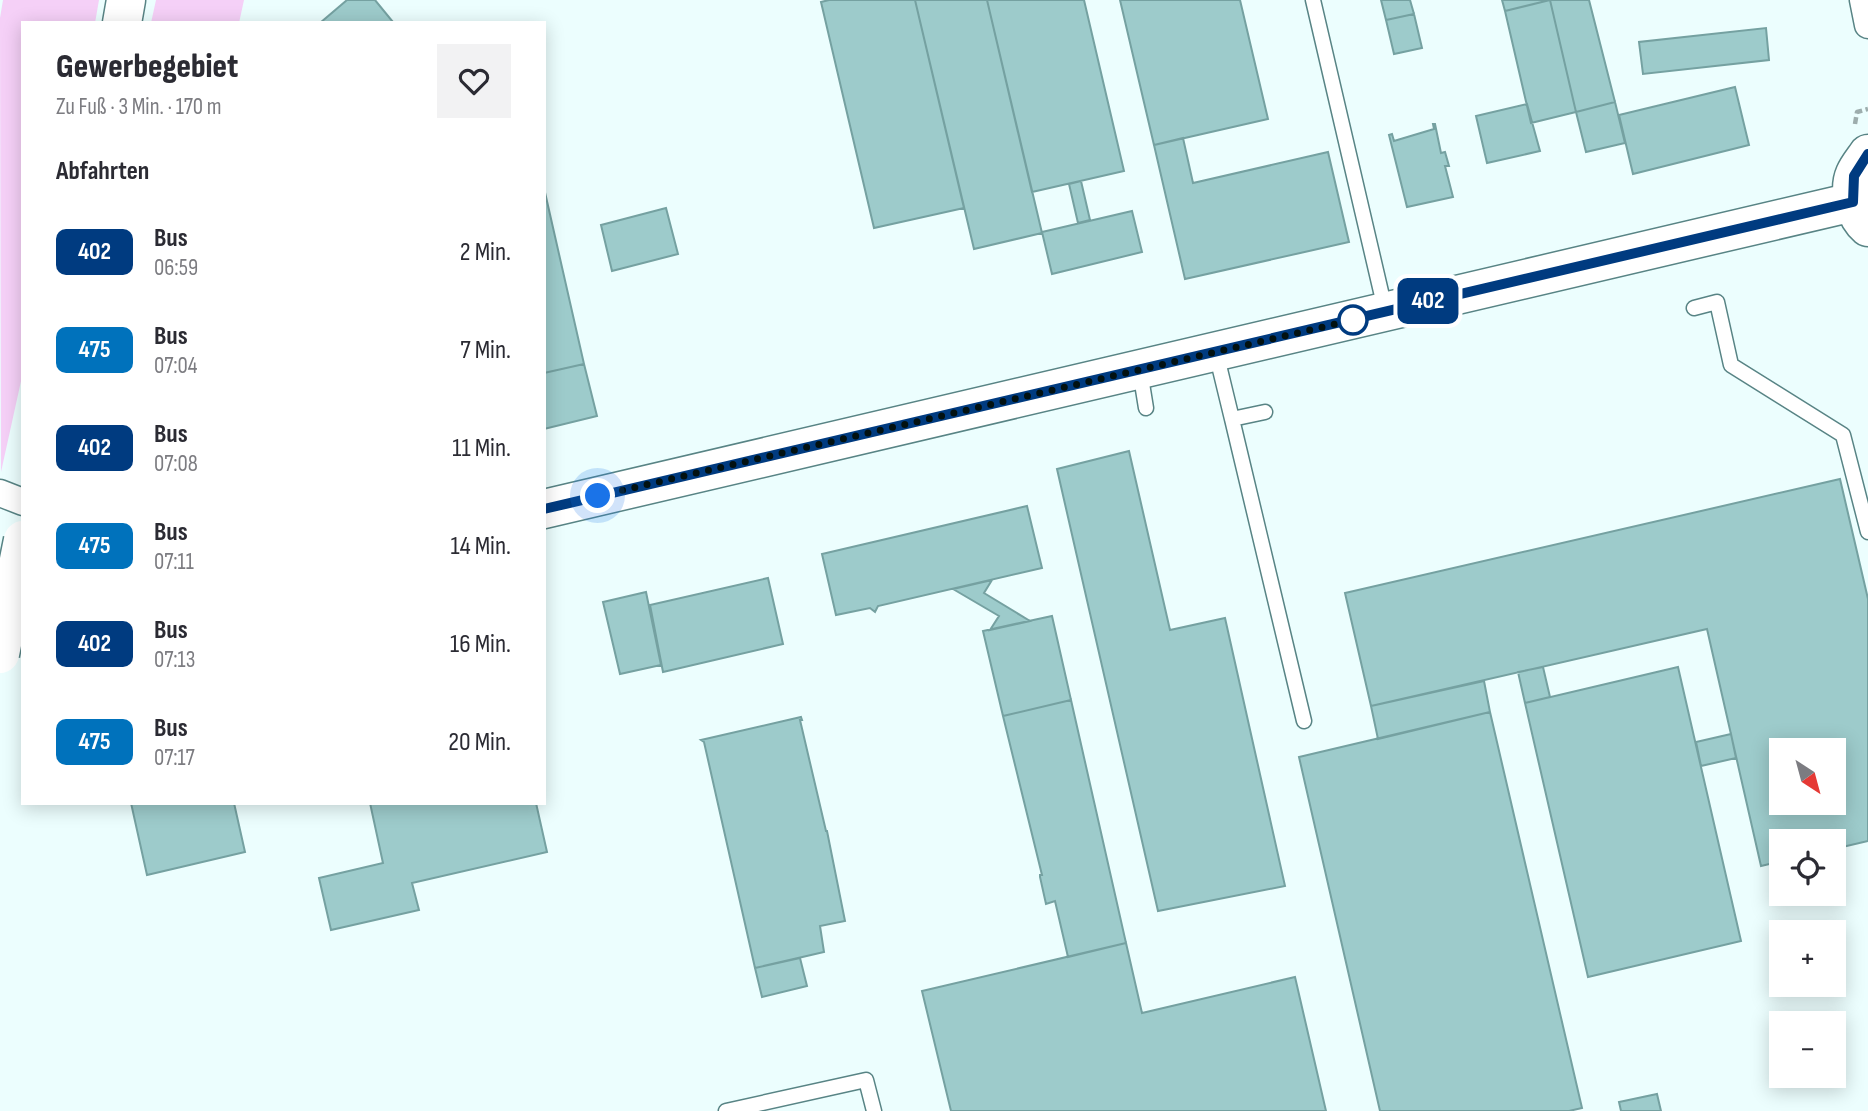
<!DOCTYPE html>
<html lang="de">
<head>
<meta charset="utf-8">
<style>
	:root { --surface:#fff; --page:#f2f2f3; --text:#2b2b33; --muted:#7c7c81 }
	body { margin:0; font-family:"Sofia Sans Condensed",sans-serif; background:var(--page); color:var(--text); height:100vh; display:flex; flex-direction:column; font-size:26px; white-space:nowrap }
	* { box-sizing:border-box; margin:0 }
	p { font-size:23px; color:var(--muted) }
	.icon { flex:none; width:38px; height:38px; fill:none; stroke:currentColor; stroke-width:2; stroke-linecap:round; stroke-linejoin:round }
	.map { position:relative; flex:1; overflow:hidden }
	.drawer { position:absolute; left:21px; top:21px; width:525px; height:784px; display:flex; flex-direction:column; background:var(--surface); border-radius:0px; box-shadow:0 4px 18px #0003 }
	.drawer>* { flex:none }
	.badge { padding:0 14px; border-radius:10px; font-size:24px; line-height:46px }
	.needle { width:46px; rotate:144deg }
	.tools { position:absolute; left:1769px; top:738px; display:grid; gap:14px }
	.tools a { display:grid; place-items:center; width:77px; height:77px; border-radius:0px; background:var(--surface); box-shadow:0 4px 18px #0003; font-size:35px }
	.you { position:absolute; width:35px; height:35px; margin:-18px; border:5px solid #fff; border-radius:50%; background:#1a73e8; box-shadow:0 0 0 10px #1a73e833 }
	.map>.badge { position:absolute; translate:-50% -50%; box-shadow:0 0 0 4px #fff }
	h2 { padding:0 35px; font-size:26px; line-height:63px }
	.round { display:grid; place-items:center; flex:none; width:74px; height:74px; border-radius:0px; background:var(--page) }
	.overview { display:flex; align-items:center; justify-content:space-between; height:119px; padding:0 35px }
	h1 { font-size:33px; font-weight:800; line-height:52px }
	ul { padding:0; list-style:none }
	li { display:flex; align-items:center; gap:21px; height:98px; padding:0 35px }
	li div { flex:1 }
	li b { display:block; font-size:26px }
	li em { font-style:normal }
	li .badge { min-width:77px; font-weight:700; text-align:center }
	.map>svg:first-child { display:block }
	.green { fill:#f5d0f7 }
	.building { fill:#9dcbcb; stroke:#75a1a1; stroke-width:2; fill-rule:evenodd }
	.lines { fill:none; stroke-linecap:round; stroke-linejoin:round }
	.lane-casing { stroke:#588485; stroke-width:17 }
	.street-casing { stroke:#588485; stroke-width:29 }
	.secondary-casing { stroke:#588485; stroke-width:41 }
	.primary-casing { stroke:#588485; stroke-width:41 }
	.path { stroke:#9dadad; stroke-width:4.5; stroke-dasharray:7 3.5; stroke-linecap:butt }
	.lane { stroke:#fff; stroke-width:14 }
	.street { stroke:#fff; stroke-width:26 }
	.secondary { stroke:#fff; stroke-width:38 }
	.primary { stroke:#fff; stroke-width:38 }
	.primary-bridge-casing { stroke:#588485; stroke-width:41; stroke-linecap:butt }
	.primary-bridge { stroke:#fff; stroke-width:38 }
	.line-casing { stroke:#fff; stroke-width:16 }
	.line { stroke:#003b80; stroke-width:10 }
	.walk { stroke:#021111; stroke-width:7; stroke-dasharray:0 12.6 }
	.stop-dot { fill:#fff; stroke:#003b80; stroke-width:3.5 }
</style>
</head>
<body>
<div class="map">
<svg width="1868" height="1111" viewBox="0 0 1868 1111">
	<rect width="100%" height="100%" fill="#ecfefe"/>
	<path class="green" d="M3,0H99L95,23H23V372L1,472L0,18Z
		M156,0H244L239,23H151Z"/>
	<path class="building" d="M347,0H375L393,22L320,23Z
		M829,0H915L964,208L874,228L821,2Z
		M915,0H987L1042,233L974,249Z
		M987,0H1084L1124,171L1032,192Z
		M1120,0H1240L1268,119L1154,145Z
		M1381,0H1410L1414,14L1386,20Z
		M1502,0H1589L1615,102L1576,112L1550,0L1505,11Z
		M1550,0L1576,112L1531,123L1505,11Z
		M1414,14L1422,48L1394,54L1386,20Z
		M1766,28L1769,60L1643,74L1639,42Z
		M1735,87L1749,145L1633,174L1619,115Z
		M1615,102L1625,143L1586,152L1576,112Z
		M1527,104L1540,151L1487,163L1476,116Z
		M1433,124H1435L1441,153L1445,152L1449,166H1445L1453,197L1407,207L1389,135L1392,134L1394,141L1434,129Z
		M1183,138L1193,183L1328,152L1349,242L1185,279L1154,145Z
		M1081,181L1090,220L1078,223L1069,184Z
		M544,188L584,364L544,373Z
		M666,208L678,254L612,271L601,225Z
		M1132,211L1142,252L1052,274L1042,232Z
		M584,364L597,416L544,429V373Z
		M1129,451L1170,630L1225,618L1285,886L1158,911L1057,469Z
		M1840,479L1868,599V841L1834,849V842H1782V861L1761,866L1707,629L1371,706L1345,593ZM1782,751H1834V803H1782Z
		M1027,506L1042,568L878,606L875,612L870,608L836,615L822,554Z
		M768,578L783,644L663,672L650,605Z
		M992,580L984,593L1030,621L990,630L999,616L953,589Z
		M646,592L661,665L620,674L603,602Z
		M1052,616L1071,700L1003,716L983,631Z
		M1543,667L1550,697L1525,703L1518,672Z
		M1678,667L1741,941L1588,977L1525,703Z
		M1484,681L1490,712L1378,739L1371,706Z
		M1071,700L1126,943L1068,957L1055,901L1046,904L1040,877V875H1042L1003,716Z
		M1490,712L1582,1108L1569,1111H1380L1299,757Z
		M801,717L802,720H800L826,831H827L845,921L820,926L824,952L755,968L704,742L701,740Z
		M1731,734L1736,758L1701,766L1696,742Z
		M131,803H234L245,852L147,875Z
		M370,803H536L547,852L412,883L419,910L331,930L319,878L383,863Z
		M1126,943L1142,1013L1295,977L1326,1111H951L922,991Z
		M800,958L807,986L762,997L755,968Z
		M1657,1094L1661,1111H1621L1619,1102Z"/>
	<g class="lines">
		<g class="lane-casing">
			<path id="lane" d="M1313,0L1385,309
				M1694,308L1717,302L1731,365L1843,435L1868,532
				M1216,353L1232,419L1265,412
				M1140,371L1146,408
				M1232,419L1304,721
				M726,1111L866,1080L874,1111"/>
		</g>
		<g class="street-casing">
			<path id="street" d="M1863,0L1868,25
				M0,493L23,502"/>
		</g>
		<g class="secondary-casing">
			<path id="secondary" d="M1868,154C1864,160 1858,167 1855,174C1848,190 1855,216 1868,227
				M544,509L1853,202"/>
		</g>
		<g class="primary-casing">
			<path id="primary" d="M122,23L126,0"/>
		</g>
		<path class="path" d="M1855,124L1857,112L1868,109"/>
		<use href="#lane" class="lane"/>
		<use href="#street" class="street"/>
		<use href="#secondary" class="secondary"/>
		<use href="#primary" class="primary"/>
		<g class="primary-bridge-casing">
			<path id="primary-bridge" d="M0,654L23,540"/>
		</g>
		<use href="#primary-bridge" class="primary-bridge"/>
	</g>
	<g class="lines">
		<g class="line-casing">
			<path id="line" d="M544,509L1853,202L1854,176L1868,154"/>
		</g>
		<use href="#line" class="line"/>
		<path class="walk" d="M598,496L1353,320"/>
	</g>
	<circle class="stop-dot" cx="1353" cy="320" r="14"/>
</svg>
<div class="tools">
<a><svg class="needle" viewBox="-14 -14 28 28"><path d="M0-13l5 13h-10z" fill="#e53935"/><path d="M0 13l5-13h-10z" fill="#7c7c81"/></svg></a>
<a><svg class="icon" aria-label="locate" viewBox="0 0 24 24"><circle cx="12" cy="12" r="6"/><path d="M12 2v4M12 18v4M2 12h4M18 12h4"/></svg></a>
<a>+</a>
<a>−</a>
</div>
<div class="you" style="left:598px;top:496px"></div>
<b class="badge" style="left:1428px;top:301px;background:#003b80;color:#fff">402</b>
<section class="drawer">
<div class="overview"><div><h1>Gewerbegebiet</h1><p>Zu Fuß · 3 Min. · 170 m</p></div><a class="round"><svg class="icon" aria-label="heart" viewBox="0 0 24 24"><path d="M12 20l-8-8c-3-5 5-10 8-4 3-6 11-1 8 4z"/></svg></a></div>
<h2>Abfahrten</h2>
<ul>
<li><span class="badge" style="background:#003b80;color:#fff">402</span><div><b>Bus</b><p>06:59</p></div><em>2 Min.</em></li>
<li><span class="badge" style="background:#0072bc;color:#fff">475</span><div><b>Bus</b><p>07:04</p></div><em>7 Min.</em></li>
<li><span class="badge" style="background:#003b80;color:#fff">402</span><div><b>Bus</b><p>07:08</p></div><em>11 Min.</em></li>
<li><span class="badge" style="background:#0072bc;color:#fff">475</span><div><b>Bus</b><p>07:11</p></div><em>14 Min.</em></li>
<li><span class="badge" style="background:#003b80;color:#fff">402</span><div><b>Bus</b><p>07:13</p></div><em>16 Min.</em></li>
<li><span class="badge" style="background:#0072bc;color:#fff">475</span><div><b>Bus</b><p>07:17</p></div><em>20 Min.</em></li>
</ul>
</section>
</div>
</body>
</html>
